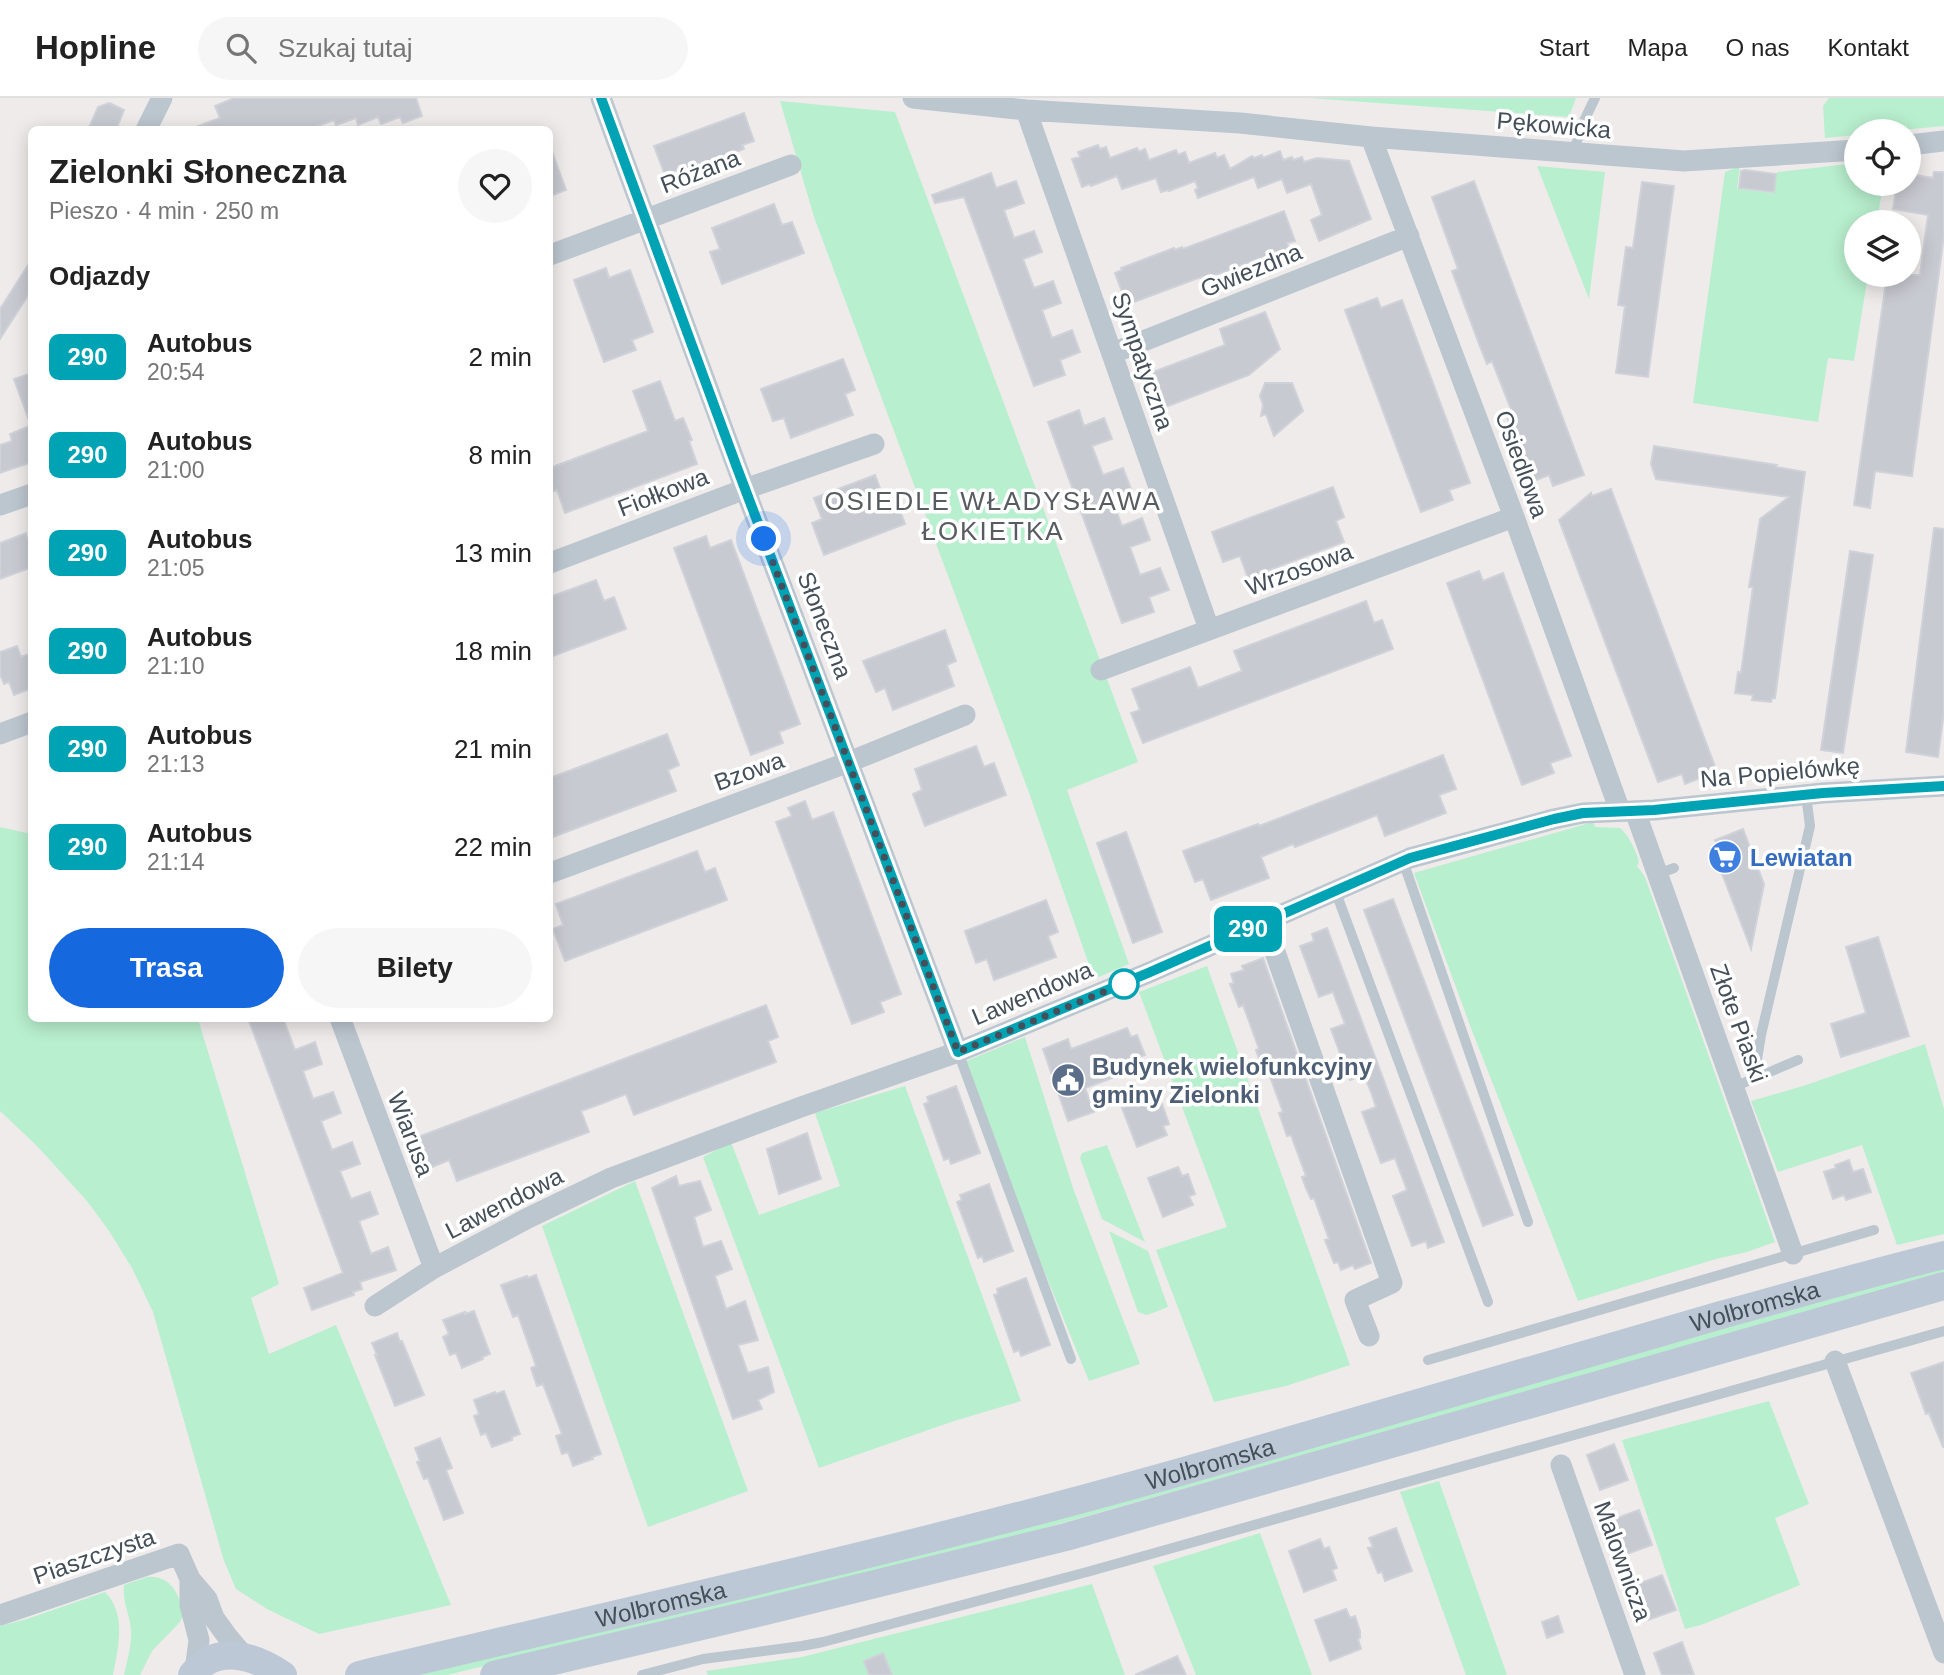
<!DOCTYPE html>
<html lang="pl">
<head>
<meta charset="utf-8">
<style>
	:root { --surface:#fff; --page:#f6f6f6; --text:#222; --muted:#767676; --line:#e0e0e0; --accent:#1668de }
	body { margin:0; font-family:Helvetica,sans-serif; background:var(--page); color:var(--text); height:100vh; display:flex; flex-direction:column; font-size:26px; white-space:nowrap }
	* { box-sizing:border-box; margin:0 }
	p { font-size:23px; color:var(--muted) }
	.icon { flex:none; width:38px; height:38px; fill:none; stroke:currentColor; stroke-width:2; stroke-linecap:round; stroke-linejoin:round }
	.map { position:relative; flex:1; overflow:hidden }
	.drawer { position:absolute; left:28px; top:28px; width:525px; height:896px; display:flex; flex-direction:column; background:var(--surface); border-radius:10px; box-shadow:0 4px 18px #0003 }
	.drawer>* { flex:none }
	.badge { padding:0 14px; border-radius:10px; font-size:24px; line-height:46px }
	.controls { position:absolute; left:1844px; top:21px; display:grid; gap:14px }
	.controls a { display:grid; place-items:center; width:77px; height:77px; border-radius:50%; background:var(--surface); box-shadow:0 4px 18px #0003; font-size:35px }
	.you { position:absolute; width:35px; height:35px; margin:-18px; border:5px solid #fff; border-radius:50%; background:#1a73e8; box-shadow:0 0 0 10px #1a73e833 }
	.map>.badge { position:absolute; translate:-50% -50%; box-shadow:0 0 0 4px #fff }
	h2 { padding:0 21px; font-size:26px; line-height:63px }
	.round { display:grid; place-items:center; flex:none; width:74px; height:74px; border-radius:37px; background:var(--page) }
	.headline { display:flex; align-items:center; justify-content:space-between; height:119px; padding:0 21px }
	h1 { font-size:33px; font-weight:700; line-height:52px }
	.button { display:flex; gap:14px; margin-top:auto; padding:14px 21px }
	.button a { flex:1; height:80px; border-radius:42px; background:var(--accent); color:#fff; font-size:28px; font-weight:700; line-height:80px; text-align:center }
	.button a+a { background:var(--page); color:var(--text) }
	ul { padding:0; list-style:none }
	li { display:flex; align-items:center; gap:21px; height:98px; padding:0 21px }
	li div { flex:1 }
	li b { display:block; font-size:26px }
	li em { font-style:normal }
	li .badge { min-width:77px; font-weight:700; text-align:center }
	header { display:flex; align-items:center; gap:42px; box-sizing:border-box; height:98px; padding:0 35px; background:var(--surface); border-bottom:2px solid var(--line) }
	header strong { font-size:33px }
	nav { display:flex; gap:38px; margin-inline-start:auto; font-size:24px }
	.search { width:490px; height:63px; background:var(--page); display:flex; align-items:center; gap:18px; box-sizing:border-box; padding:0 24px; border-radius:38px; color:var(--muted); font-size:26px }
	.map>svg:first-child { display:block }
	.green { fill:#b8efce }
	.building { fill:#c8cad1; stroke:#cfd2d8; stroke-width:2 }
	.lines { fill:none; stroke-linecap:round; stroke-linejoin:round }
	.lane { stroke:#bcc6cf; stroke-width:10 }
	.street { stroke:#bcc6cf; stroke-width:21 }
	.secondary { stroke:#bdc8d6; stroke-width:28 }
	.line-casing { stroke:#fff; stroke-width:16 }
	.line { stroke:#00a3b4; stroke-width:10 }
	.walk { stroke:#444f59; stroke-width:7; stroke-dasharray:0 12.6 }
	.stop-dot { fill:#fff; stroke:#00a3b4; stroke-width:3.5 }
	.labels { text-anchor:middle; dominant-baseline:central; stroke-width:7; stroke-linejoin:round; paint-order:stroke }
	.street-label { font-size:24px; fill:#444f59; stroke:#fff }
	.shop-label { font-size:24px; font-weight:bold; fill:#366cbe; stroke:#fff; text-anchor:start }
	.service-label { font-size:24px; font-weight:bold; fill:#4e5e75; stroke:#fff; text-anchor:start }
	.neighbourhood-label { font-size:26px; letter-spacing:2px; fill:#585c61; stroke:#fff }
</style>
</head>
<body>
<header>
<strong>Hopline</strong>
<div class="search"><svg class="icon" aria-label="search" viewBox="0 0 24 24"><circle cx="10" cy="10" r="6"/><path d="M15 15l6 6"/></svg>Szukaj tutaj</div>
<nav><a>Start</a><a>Mapa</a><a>O nas</a><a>Kontakt</a></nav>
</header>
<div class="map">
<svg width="1944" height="1577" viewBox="0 0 1944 1577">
	<rect width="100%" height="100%" fill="#efebeb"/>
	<path class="green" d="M1309,0H1576L1569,19Z
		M1829,0H1944V28L1891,33H1857V37L1825,40L1823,8Z
		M780,3L895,14L1138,664L1067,692L1129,866L1094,881L1028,692L814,119Z
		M1857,65V86H1883L1877,124H1857V177H1868L1854,263L1828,260L1818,324L1693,305L1725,74L1740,68L1737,91L1774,95L1777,74Z
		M1537,68L1605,74L1589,201Z
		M1593,724L1595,729L1620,730C1630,739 1635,751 1639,763L1637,768L1645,779L1775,1144L1747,1154L1716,1161L1578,1203L1471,930L1414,775Z
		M0,729L31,736L32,920L198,921L279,1186L251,1200L269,1256L336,1227L451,1507L319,1536L267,1511L236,1491L224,1463L153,1214L132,1170L109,1133L87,1103L37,1048L0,1013Z
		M1207,868L1350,1267L1286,1288L1214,1304L1156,1152L1227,1129L1139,894Z
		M1025,939L1074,1093L1140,1266L1089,1283L1018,1109L964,964Z
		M1925,946L1944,1011V1136L1897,1147L1862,1047L1778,1074L1751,1003L1803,988Z
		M905,988L1021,1303L954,1323L819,1370L703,1059L731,1044L759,1117L840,1088L815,1015Z
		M1107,1047L1145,1144L1102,1121L1080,1060L1082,1055Z
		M635,1083L748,1393L648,1429L542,1128Z
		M1109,1133L1148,1153L1168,1209L1147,1217L1138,1214Z
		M1944,1170V1176L981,1448L447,1577H418Z
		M1769,1303L1809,1406L1775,1420L1800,1487L1701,1527L1685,1531L1622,1342Z
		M1439,1383L1507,1577H1466L1400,1394Z
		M1260,1435L1312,1577H1196L1153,1468Z
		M147,1479C170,1477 179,1495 184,1516L180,1524L152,1553L140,1577H124C127,1563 132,1547 131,1532C130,1517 122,1503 124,1487Z
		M1092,1486L1125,1577H708L706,1573L802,1559Z
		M105,1494C127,1516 118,1550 113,1577H0V1528L27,1521Z"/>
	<path class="building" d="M234,0H416L422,18L403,25L400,19L381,26L378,19L358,27L356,20L336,27L334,22L307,32H193V30L220,20L215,8Z
		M109,5L124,12L116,32H88L98,9Z
		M744,15L754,43L742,47L744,51L678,75L677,72L665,77L654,48Z
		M1098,47L1100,51L1106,49L1110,60L1137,50L1139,54L1145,51L1149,62L1176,52L1178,57L1185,54L1189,65L1215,55L1217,60L1224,57L1230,71L1252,58L1254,60L1262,57L1263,60L1280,53L1283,62L1292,59L1293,62L1302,59L1304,64L1317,60L1349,63L1371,121L1319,143L1311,122L1322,117L1311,86L1287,95L1282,81L1258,90L1254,79L1198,100L1195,92L1198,90L1195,83L1169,93L1168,92L1161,94L1156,80L1122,91L1117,78L1091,88L1090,86L1082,89L1072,61L1080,59L1078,54Z
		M551,51L566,92L550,98V52Z
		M1745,72L1776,76L1774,94L1739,90L1741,73Z
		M1934,74H1944V137L1912,378L1875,373L1870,410L1854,407L1887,177H1920L1928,117L1893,111L1897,86H1909V76L1933,80Z
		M991,75L996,90L1016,83L1024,105L1004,112L1014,140L1034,133L1042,154L1023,161L1034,190L1053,183L1061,205L1042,212L1052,240L1072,232L1080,254L1060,262L1065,277L1034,288L964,99L935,105L932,97Z
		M1474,83L1584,377L1553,388L1549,377L1531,384L1506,316L1512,314L1492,263L1487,266L1479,246L1452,173L1458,171L1432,99Z
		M1642,84L1674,88L1648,279L1616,275L1625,208L1618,207L1626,149L1633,150Z
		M774,106L782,127L792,124L804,155L722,186L710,154L720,151L712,130Z
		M1284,113L1295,143L1287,145L1289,150L1202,182L1201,179L1134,204L1132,200L1125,202L1115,175L1122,172L1121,170L1174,150L1175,152L1182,149L1183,151Z
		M32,161V191L0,241V211Z
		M606,170L609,180L630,172L653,234L632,242L636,252L604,264L574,182Z
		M1377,200L1381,210L1402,202L1470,385L1449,392L1453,402L1421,414L1345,212Z
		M1265,214L1280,251L1249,277L1163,310L1150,275L1225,247L1220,231Z
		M843,261L855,292L845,296L853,317L791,340L784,320L773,323L761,291Z
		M32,275V325H30L14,281Z
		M660,283L675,323L683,320L692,342L689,343L697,366L565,415L557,392L554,393L550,380V370L648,333L633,293Z
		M1265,285H1292L1303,313L1274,338L1266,316L1261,318L1263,307L1260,298Z
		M1079,312L1084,328L1104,320L1112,341L1092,348L1103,377L1123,370L1131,391L1111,398L1122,428L1142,420L1150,442L1130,449L1140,477L1160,470L1169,492L1149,499L1154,514L1122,525L1048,324Z
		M32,327V364L0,375V347L12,343L10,336Z
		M1654,348L1777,367L1776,369L1805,374L1775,600H1772L1771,604L1752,602L1753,597L1735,595L1738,574L1741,575L1753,489H1749L1760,421L1789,399L1656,381L1651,366Z
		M875,377L883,398L893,394L905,426L824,457L812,425L822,421L814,400Z
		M1333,389L1344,419L1336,423L1344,444L1248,480L1240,458L1223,464L1212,434Z
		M1611,391L1717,674L1685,686L1682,676L1658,684L1559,422L1591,395L1592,398Z
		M1934,430L1944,431V613L1938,659L1906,654Z
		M26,435L27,440L32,439V469L0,481V445Z
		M706,438L710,450L731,442L800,626L779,634L783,645L751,657L674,450Z
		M1850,453L1873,457L1843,655L1821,652Z
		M1479,473L1483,483L1503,475L1571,658L1550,665L1554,675L1522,687L1447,485Z
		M596,482L604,503L614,499L626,531L550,559V499Z
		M1366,503L1374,525L1382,522L1393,551L1143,645L1131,615L1140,612L1132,591L1190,569L1198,590L1206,587L1242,573L1234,553Z
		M945,532L956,563L947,567L954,588L893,612L885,590L876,594L863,563Z
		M17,548L21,559L32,555V590L14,597L9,584L4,586L0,576V554Z
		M667,636L679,667L668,672L676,693L550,740V680Z
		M976,648L984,669L994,665L1006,697L925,728L913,696L922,692L915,671Z
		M1443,657L1456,691L1439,697L1446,715L1385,738L1377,717L1295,749L1293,746L1261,759L1269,780L1211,802L1203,781L1195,784L1183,753L1258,726L1259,728Z
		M805,703L812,722L833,714L901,896L880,904L884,914L852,926L776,724L792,718L788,710Z
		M1743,731L1764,786L1751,851L1718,765L1723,763L1715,742Z
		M1126,734L1162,834L1133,845L1097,745Z
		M697,753L705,774L715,770L727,802L565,863L553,831L563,827L556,806Z
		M1393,801L1513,1117L1483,1128L1364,812Z
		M1046,802L1058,834L1048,838L1056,859L994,882L987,861L976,865L965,833Z
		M1327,830L1444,1144L1428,1150L1426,1143L1412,1148L1393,1098L1407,1092L1395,1060L1381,1065L1362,1014L1376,1009L1371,994L1364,977L1350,982L1331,931L1345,926L1333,894L1319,899L1300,848L1314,843L1312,836Z
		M1878,839L1909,938L1841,959L1831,926L1866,915L1846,849Z
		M1263,860L1371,1165L1355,1171L1353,1167L1341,1172L1338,1164L1334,1165L1325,1142L1329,1141L1314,1100L1311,1101L1306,1090L1302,1079L1306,1078L1291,1037L1287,1038L1279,1015L1283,1014L1268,973L1264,975L1256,952L1259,951L1246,915L1243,907L1239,909L1230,886L1234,885L1231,876L1244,872L1242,868Z
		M766,907L778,939L768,943L776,964L634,1017L626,996L603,1005L581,1013L589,1034L457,1083L449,1062L430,1070L418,1039Z
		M248,920H283L295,952L315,944L322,966L303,973L313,1001L333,994L341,1015L321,1023L332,1052L352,1044L360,1066L340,1073L351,1101L370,1094L378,1116L359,1123L371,1156L388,1149L396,1172L360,1184L362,1191L353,1194L354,1197L312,1212L304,1190L343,1175Z
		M1127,930L1131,939L1137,937L1145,957L1138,959L1142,969L1085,990L1094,1014L1068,1023L1043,951L1068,941L1071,951Z
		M956,988L980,1055L951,1066L949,1060L944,1062L924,1006L929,1004L927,999Z
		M1152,998L1156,1008L1162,1006L1169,1026L1163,1028L1167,1037L1137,1049L1122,1010Z
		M807,1035L821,1081L779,1096L767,1051Z
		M1849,1062L1853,1074L1863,1071L1871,1094L1846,1102L1844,1097L1833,1101L1824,1074L1836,1070L1835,1067Z
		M1178,1069L1182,1078L1188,1076L1195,1096L1189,1098L1193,1107L1163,1119L1148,1080Z
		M676,1078L679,1088L700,1083L711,1112L694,1119L703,1149L721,1143L732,1171L715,1178L726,1211L745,1203L758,1242L738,1247L748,1275L768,1269L774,1294L758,1302L762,1311L733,1321L652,1090Z
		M989,1086L1013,1153L984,1164L982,1158L978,1160L957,1104L962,1102L960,1097Z
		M536,1177L601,1356L592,1359L593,1361L573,1368L568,1354L562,1356L556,1338L562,1336L543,1286L537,1288L531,1270L536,1268L518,1217L513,1219L501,1187L527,1178L528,1180Z
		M1026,1180L1050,1247L1021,1258L1019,1252L1014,1254L994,1197L998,1196L997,1191Z
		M474,1213L490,1256L482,1259L483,1261L462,1270L456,1255L450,1257L443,1239L449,1236L443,1222L465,1214V1216Z
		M397,1235L400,1244L402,1243L424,1297L395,1308L375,1257H377L372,1245Z
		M1944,1264V1349H1943L1929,1315L1926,1316L1911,1275Z
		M504,1293L520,1336L512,1339V1342L492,1349L486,1335L481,1337L474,1318L479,1316L474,1302L495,1294L496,1296Z
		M440,1340L452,1370L446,1372L463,1415L444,1422L428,1380L424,1381L417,1364L420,1363L415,1350Z
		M1614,1346L1628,1382L1600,1392L1587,1357Z
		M1639,1412L1652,1447L1624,1457L1611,1422Z
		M1396,1430L1412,1473L1385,1483L1382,1474L1378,1475L1368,1450L1373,1449L1369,1440Z
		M1320,1441L1324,1451L1329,1449L1337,1470L1332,1472L1336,1482L1304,1494L1289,1453Z
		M1662,1477L1676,1512L1648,1522L1635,1487Z
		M1346,1511L1350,1520L1355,1518L1360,1533V1540L1358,1541L1361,1551L1330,1563L1315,1522Z
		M1558,1518L1563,1534L1547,1540L1542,1524Z
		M1682,1544L1694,1577H1662L1654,1555Z
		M883,1555L892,1577H869L864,1563Z
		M1177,1558L1186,1577H1135Z"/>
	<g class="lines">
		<path class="lane" d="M1573,55L1583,25L1595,0
			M1403,763L1528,1124
			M1658,776L1674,770
			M1335,792L1488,1204
			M958,954L1071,1261
			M1754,980L1761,937L1810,728L1806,697
			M1734,989L1798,962
			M1428,1262L1874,1132
			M642,1577L703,1561L802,1548L823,1544L1087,1474L1944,1233"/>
		<path class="street" d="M601,0L745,391L958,954
			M913,0L1026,12L1240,25L1371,39L1684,63L1857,52
			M1026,12L1209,531
			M146,32L162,0
			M1371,39L1514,419L1620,713
			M1909,47L1944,43
			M550,157L791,67
			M1113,255L1409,138
			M0,407L32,396
			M550,465L745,391L874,346
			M1101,572L1514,419
			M0,636L32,624
			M1635,713L1793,1156
			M550,775L849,664L965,617
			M1264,823L1392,1185L1355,1202L1369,1238
			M340,920L434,1170
			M375,1208L434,1170L528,1120L611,1080L801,1009L958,954L1148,875L1410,760L1554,721L1583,715L1654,712L1823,695L1944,688
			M1835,1263L1944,1555
			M1561,1367L1635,1577
			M190,1481V1507L199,1542L195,1573
			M0,1517L179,1456L190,1481L207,1501L214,1520L227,1538L245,1559"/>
		<g class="secondary">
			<path d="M192,1577C216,1545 255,1558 283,1577"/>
			<path id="s1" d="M359,1577C626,1513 895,1454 1159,1380C1347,1327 1534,1270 1721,1217C1795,1197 1869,1175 1944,1157"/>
			<path d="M494,1577L761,1514L1066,1439L1944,1188"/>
		</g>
	</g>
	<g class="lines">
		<g class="line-casing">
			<path id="line" d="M601,0L736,367L958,954L1148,875L1410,760L1554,721L1583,715L1654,712L1823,695L1944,688"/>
		</g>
		<use href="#line" class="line"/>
		<path class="walk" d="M764,441L958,954L1130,883L1124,886"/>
	</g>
	<defs>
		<g id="supermarket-disc" transform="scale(1.75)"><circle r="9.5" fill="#3f7fe0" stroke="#fff"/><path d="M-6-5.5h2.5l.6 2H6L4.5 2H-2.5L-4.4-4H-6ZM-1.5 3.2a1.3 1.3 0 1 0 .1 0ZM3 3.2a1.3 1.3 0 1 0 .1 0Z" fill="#fff"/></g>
		<g id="civic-disc" transform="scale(1.75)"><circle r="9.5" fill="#5c6f8a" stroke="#fff"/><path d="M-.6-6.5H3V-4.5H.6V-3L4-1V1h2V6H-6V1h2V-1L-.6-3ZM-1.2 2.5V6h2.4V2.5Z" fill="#fff"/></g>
	</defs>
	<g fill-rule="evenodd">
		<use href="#supermarket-disc" x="1725" y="759"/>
		<use href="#civic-disc" x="1068" y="982"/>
	</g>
	<circle class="stop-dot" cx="1124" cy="886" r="14"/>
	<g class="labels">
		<g class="street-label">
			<text transform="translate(1554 27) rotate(5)">Pękowicka</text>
			<text transform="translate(700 73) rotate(-21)">Różana</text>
			<text transform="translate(1251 172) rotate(-22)">Gwiezdna</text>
			<text transform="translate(1143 263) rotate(71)">Sympatyczna</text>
			<text transform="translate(1522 366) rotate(70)">Osiedlowa</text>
			<text transform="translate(663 394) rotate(-21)">Fiołkowa</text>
			<text transform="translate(1299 471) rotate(-20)">Wrzosowa</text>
			<text transform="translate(825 527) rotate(69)">Słoneczna</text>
			<text transform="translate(749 673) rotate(-20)">Bzowa</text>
			<text transform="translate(1780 674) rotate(-5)">Na Popielówkę</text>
			<text transform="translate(1032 895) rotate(-23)">Lawendowa</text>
			<text transform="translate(1739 925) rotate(70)">Złote Piaski</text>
			<text transform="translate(411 1036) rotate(69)">Wiarusa</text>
			<text transform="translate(504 1105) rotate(-27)">Lawendowa</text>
			<text stroke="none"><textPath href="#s1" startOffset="1444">Wolbromska</textPath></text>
			<text stroke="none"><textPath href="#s1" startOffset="877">Wolbromska</textPath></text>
			<text transform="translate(94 1458) rotate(-19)">Piaszczysta</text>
			<text transform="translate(1623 1463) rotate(70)">Malownicza</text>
			<text stroke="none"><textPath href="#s1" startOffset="310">Wolbromska</textPath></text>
		</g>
		<g class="shop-label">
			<text x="1750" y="759">Lewiatan</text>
		</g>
		<g class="service-label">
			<text x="1092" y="968">Budynek wielofunkcyjny<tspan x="1092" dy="28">gminy Zielonki</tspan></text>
		</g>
		<g class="neighbourhood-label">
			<text x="993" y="403">OSIEDLE WŁADYSŁAWA<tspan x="993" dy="30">ŁOKIETKA</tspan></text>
		</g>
	</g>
</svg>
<div class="controls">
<a><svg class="icon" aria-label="locate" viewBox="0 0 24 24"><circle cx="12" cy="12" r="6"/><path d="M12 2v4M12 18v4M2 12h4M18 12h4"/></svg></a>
<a><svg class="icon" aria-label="layers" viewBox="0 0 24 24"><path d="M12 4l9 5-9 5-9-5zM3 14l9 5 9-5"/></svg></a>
</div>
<div class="you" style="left:764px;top:441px"></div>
<b class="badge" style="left:1248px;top:831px;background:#00a3b4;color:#fff">290</b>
<section class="drawer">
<div class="headline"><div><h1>Zielonki Słoneczna</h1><p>Pieszo · 4 min · 250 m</p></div><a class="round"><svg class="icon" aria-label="heart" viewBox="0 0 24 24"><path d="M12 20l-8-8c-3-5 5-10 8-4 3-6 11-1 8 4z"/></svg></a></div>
<h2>Odjazdy</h2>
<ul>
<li><span class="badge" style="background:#00a3b4;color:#fff">290</span><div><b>Autobus</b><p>20:54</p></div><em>2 min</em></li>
<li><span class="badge" style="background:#00a3b4;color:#fff">290</span><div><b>Autobus</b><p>21:00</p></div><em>8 min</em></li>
<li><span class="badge" style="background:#00a3b4;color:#fff">290</span><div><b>Autobus</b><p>21:05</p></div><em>13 min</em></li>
<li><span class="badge" style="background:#00a3b4;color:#fff">290</span><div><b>Autobus</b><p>21:10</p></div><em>18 min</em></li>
<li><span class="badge" style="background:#00a3b4;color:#fff">290</span><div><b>Autobus</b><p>21:13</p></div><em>21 min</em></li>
<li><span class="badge" style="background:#00a3b4;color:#fff">290</span><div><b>Autobus</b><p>21:14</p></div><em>22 min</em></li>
</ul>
<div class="button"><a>Trasa</a><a>Bilety</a></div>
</section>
</div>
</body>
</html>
